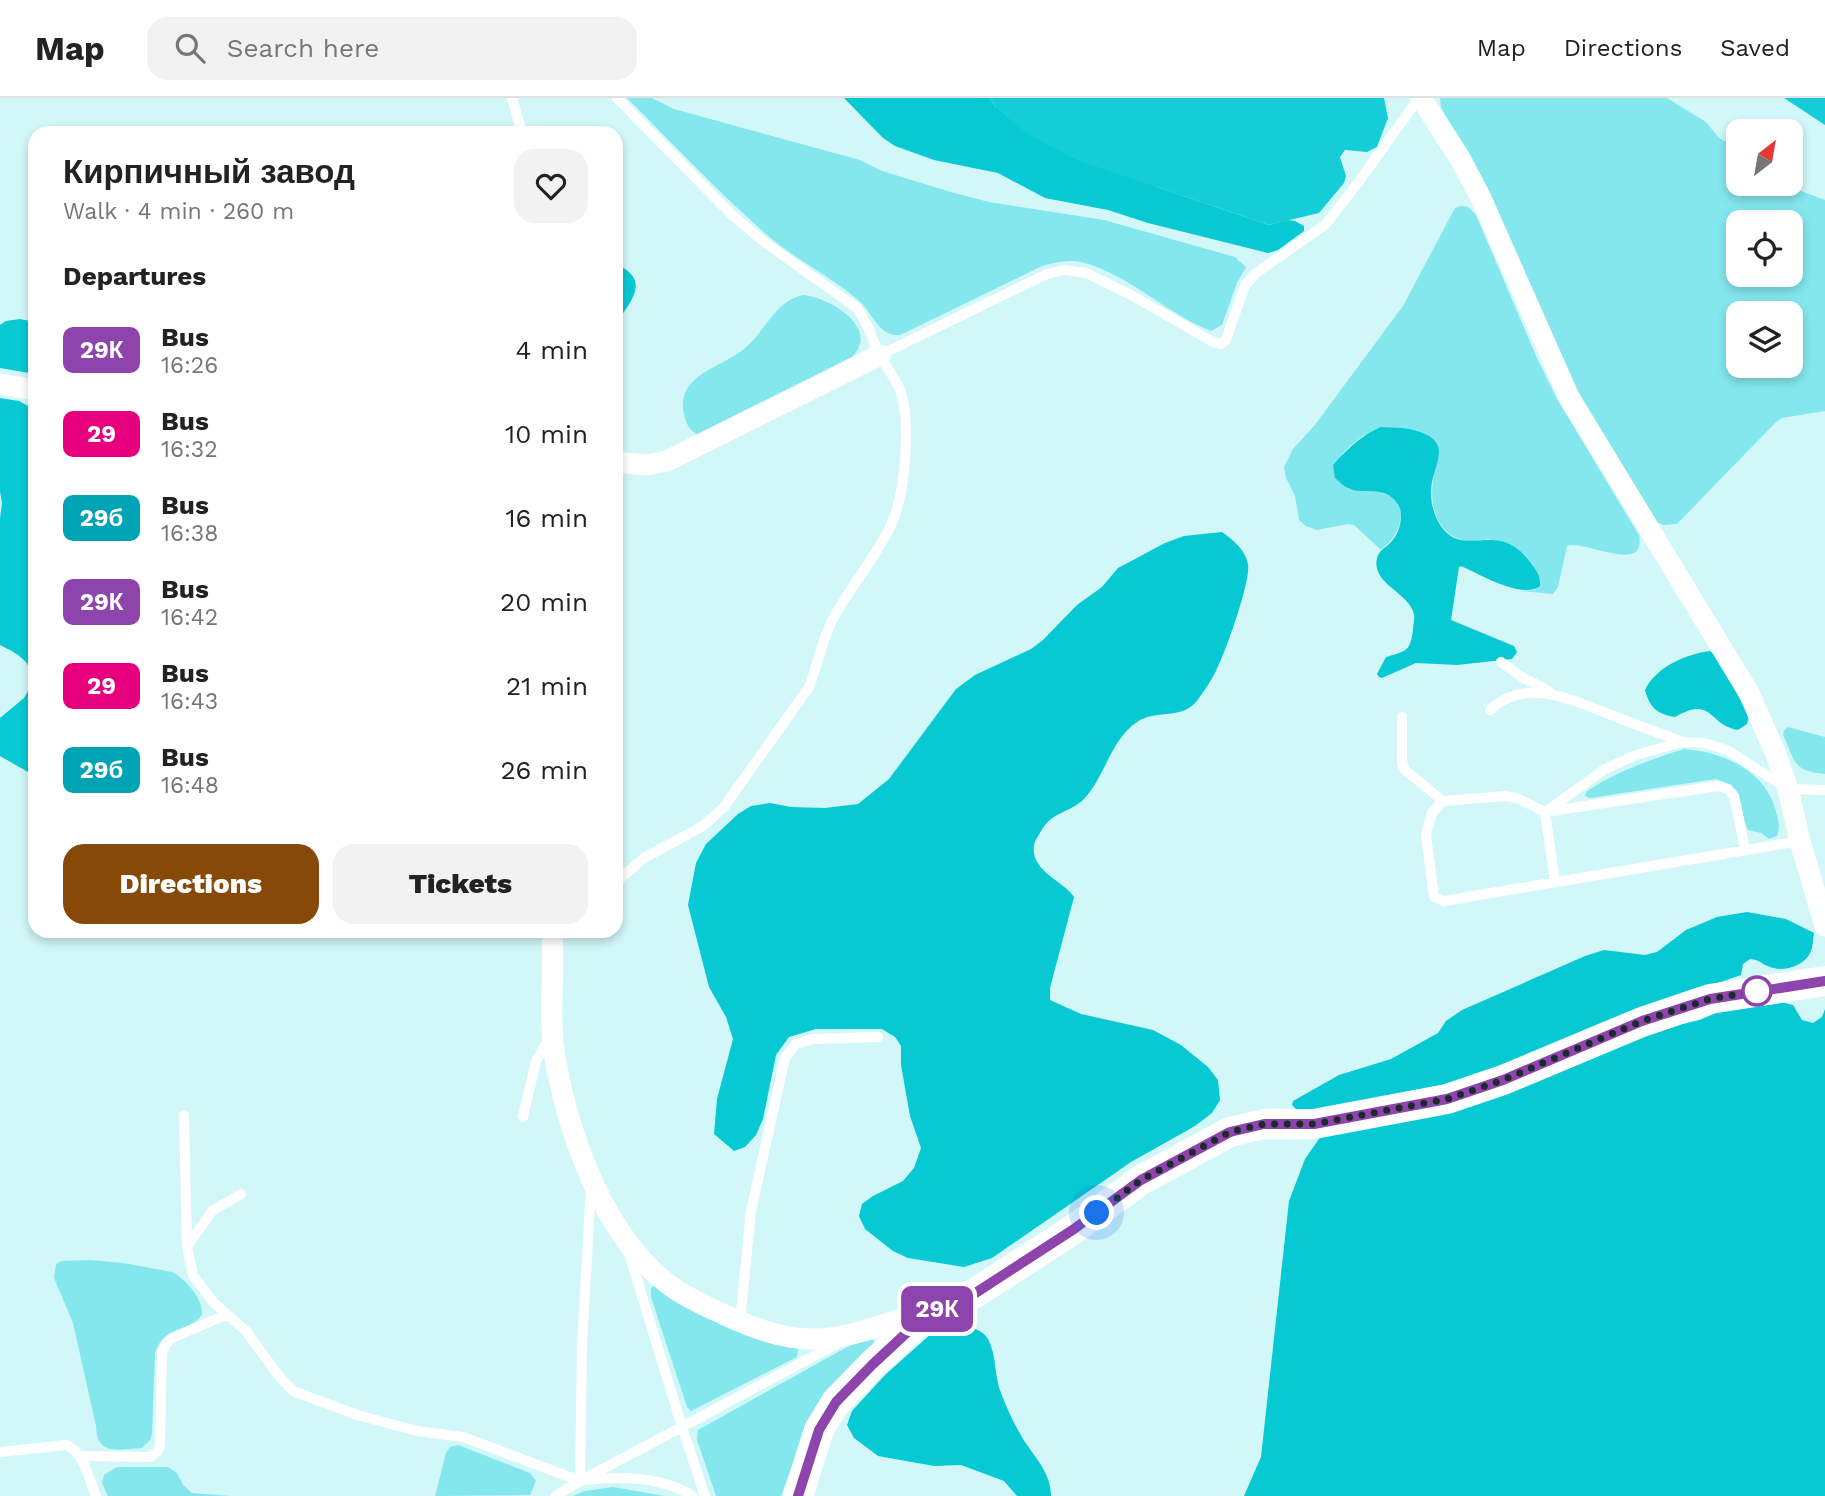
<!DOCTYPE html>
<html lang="en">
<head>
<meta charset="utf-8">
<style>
	:root { --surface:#fff; --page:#f2f2f2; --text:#222; --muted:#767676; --line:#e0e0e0; --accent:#864907 }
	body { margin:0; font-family:"Work Sans",sans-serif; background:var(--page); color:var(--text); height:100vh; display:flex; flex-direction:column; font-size:26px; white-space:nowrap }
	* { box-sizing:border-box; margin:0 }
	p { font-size:23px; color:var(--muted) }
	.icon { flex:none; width:38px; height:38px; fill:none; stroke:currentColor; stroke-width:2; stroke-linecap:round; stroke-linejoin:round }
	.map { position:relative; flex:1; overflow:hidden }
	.details { position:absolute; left:28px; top:28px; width:595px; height:812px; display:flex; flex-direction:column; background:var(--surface); border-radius:21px; box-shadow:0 4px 10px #0003 }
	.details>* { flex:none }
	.badge { padding:0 14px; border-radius:10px; font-size:24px; line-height:46px }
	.needle { width:46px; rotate:31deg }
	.buttons { position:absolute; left:1726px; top:21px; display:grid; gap:14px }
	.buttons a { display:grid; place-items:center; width:77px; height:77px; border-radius:14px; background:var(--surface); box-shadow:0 4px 10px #0003; font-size:35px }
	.you { position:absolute; width:35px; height:35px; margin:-18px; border:5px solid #fff; border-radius:50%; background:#1a73e8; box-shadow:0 0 0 10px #1a73e833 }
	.map>.badge { position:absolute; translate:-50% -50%; box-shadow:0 0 0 4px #fff }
	h2 { padding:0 35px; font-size:26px; line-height:63px }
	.round { display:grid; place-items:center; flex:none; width:74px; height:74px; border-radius:21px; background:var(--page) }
	.summary { display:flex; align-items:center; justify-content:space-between; height:119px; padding:0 35px }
	h1 { font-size:33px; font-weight:800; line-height:52px }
	.primary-button { display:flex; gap:14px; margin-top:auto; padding:14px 35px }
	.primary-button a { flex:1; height:80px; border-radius:21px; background:var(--accent); color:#fff; font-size:28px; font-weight:800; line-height:80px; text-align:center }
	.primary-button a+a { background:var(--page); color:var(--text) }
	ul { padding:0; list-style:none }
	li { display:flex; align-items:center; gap:21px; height:84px; padding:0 35px }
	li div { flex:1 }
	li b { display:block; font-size:26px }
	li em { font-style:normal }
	li .badge { min-width:77px; font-weight:700; text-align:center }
	header { display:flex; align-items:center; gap:42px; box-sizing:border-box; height:98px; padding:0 35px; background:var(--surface); border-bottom:2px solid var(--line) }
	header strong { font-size:33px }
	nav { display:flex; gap:38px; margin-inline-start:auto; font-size:24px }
	.search { width:490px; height:63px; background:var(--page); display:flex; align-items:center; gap:18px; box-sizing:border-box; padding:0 24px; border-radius:21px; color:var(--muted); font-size:26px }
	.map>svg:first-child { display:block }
	.green { fill:#84e7ee; fill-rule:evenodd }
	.forest { fill:#07c9d3 }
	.water { fill:#16cdd7 }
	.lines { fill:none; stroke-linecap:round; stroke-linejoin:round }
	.service { stroke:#fff; stroke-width:10 }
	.minor { stroke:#fff; stroke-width:21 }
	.secondary { stroke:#fff; stroke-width:30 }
	.line-casing { stroke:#fff; stroke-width:16 }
	.line { stroke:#8e44ad; stroke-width:10 }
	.walk { stroke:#1b2a2b; stroke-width:7; stroke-dasharray:0 12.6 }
	.stop-dot { fill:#fff; stroke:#8e44ad; stroke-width:3.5 }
</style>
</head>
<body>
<header>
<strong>Map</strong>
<div class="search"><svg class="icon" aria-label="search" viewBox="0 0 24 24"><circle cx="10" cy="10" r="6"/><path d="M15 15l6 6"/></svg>Search here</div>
<nav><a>Map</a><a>Directions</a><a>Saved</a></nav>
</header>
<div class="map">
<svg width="1825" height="1398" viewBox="0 0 1825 1398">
	<rect width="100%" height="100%" fill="#d1f7f9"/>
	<path class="green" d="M627,0H652L674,11L860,62L882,73L951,94L989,104L1104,122L1235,159L1246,169L1237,185L1222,227L1211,233C1167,216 1131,178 1085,165C1070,161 1056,164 1042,168L900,237C878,239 873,214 858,202C829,177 794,161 766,136C717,93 673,46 627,0Z
		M1440,0H1667L1706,24L1719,40L1738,50V86H1782L1825,102V313L1782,320L1775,325L1677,426L1663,427L1657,424L1580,298L1490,97L1471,58L1441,10ZM1738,124H1790V177H1738ZM1738,215H1790V268H1738Z
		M1462,108L1468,109L1476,117L1537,260L1557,301L1639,437C1647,478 1583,441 1567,448L1558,489L1553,496L1521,493L1536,492L1489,441C1482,442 1473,444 1466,443C1436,438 1428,403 1434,378L1364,337L1349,349L1333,367L1349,391C1358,391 1369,390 1378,392C1413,400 1403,436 1381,452L1354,427L1348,426L1317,432L1306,428L1299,422L1295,398L1286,380L1284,369L1293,351L1314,328L1403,208L1455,110Z
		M804,197C830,200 881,230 852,259L699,337C689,333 686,325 684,316C675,276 724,269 745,250C766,233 775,202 804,197Z
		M1788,629L1825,639V676C1792,673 1796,664 1783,637L1784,632Z
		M1684,651C1725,654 1768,674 1777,717C1779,725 1780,730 1777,738L1769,741L1761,735L1748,732C1738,709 1746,689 1716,681L1590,700L1585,698L1587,693C1618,673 1649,662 1684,651Z
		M90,1162L123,1165L172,1174C185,1180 204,1202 202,1217C186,1236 165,1226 155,1255L152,1336L150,1342L142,1350C119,1351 97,1359 96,1328L73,1225L54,1180L56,1166L61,1163Z
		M654,1187L793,1248L798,1251L797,1259L691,1313L687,1309L651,1199V1191Z
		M867,1241L873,1242L876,1246L808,1326L781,1398H716L697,1342L698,1332L847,1249Z
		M458,1347L530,1375L536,1383L530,1397L435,1398L446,1355L450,1349Z
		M117,1369H168L177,1375L183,1387L192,1395L231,1398H108L102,1385L104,1377Z
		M613,1389L665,1398H573L585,1393Z"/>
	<path class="forest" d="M844,0H990L995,9L1157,89L1269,127L1288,122L1295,123L1304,128V133L1278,152L1268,155L1148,125L1108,112L1045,100L998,75L934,62L895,48L883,40Z
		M616,166C651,182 632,202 616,225Z
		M20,221L35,224V276L0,270V227L6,223Z
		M0,300L19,303L35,312V678L0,658V620L24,600L34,582C29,561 18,556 0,547V420L2,405L0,393Z
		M1381,329C1391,330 1403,329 1413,332C1456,343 1433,365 1431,391C1430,406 1436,426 1448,436C1472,455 1500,424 1530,464C1536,472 1541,478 1540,488C1523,502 1479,476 1461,468L1459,469L1451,522L1514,548L1517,554L1512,561L1457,567L1416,565L1382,580L1379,579L1377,576L1386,559C1406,553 1410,554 1413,532C1413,527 1415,521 1414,516C1409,494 1371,486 1377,460C1379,452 1386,450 1391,444C1400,435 1405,415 1397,405C1384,386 1364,398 1348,390C1343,388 1339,383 1335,380L1333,367C1348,350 1361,338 1381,329Z
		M1222,434C1233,442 1245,451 1248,466C1251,483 1225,556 1216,573C1211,583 1203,595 1196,604C1180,622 1156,611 1137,624C1110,642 1105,680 1083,702C1069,715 1053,713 1041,733C1039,737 1035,742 1034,747C1030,773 1062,782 1074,799L1050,890V902L1081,916L1153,932L1181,947L1208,969L1218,982L1220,1002L1212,1015L1195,1028L1131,1064L992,1160L964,1169L908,1160L893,1153L865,1131L859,1118L862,1106L873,1098L903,1083L914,1070L921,1050L910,1018L901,967V948L895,939L882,931H816L789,939L776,957L763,1021L756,1037L745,1049L734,1053L714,1036L717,1001L733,941L726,919L709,889L688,807L696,765L706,746L738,716L751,708L770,705L791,709L825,710L858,706L889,681L956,591L975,577L1031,551L1043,542L1077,507L1102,489L1118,470L1165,445L1184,438Z
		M1710,553L1718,559L1749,618L1747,626L1738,632C1708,627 1713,597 1675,619C1657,616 1650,610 1645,592C1656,569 1686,556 1710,553Z
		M1747,814L1786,821L1814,835C1813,841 1813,851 1809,857C1801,869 1783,874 1770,869C1761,866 1761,862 1750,861L1743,866L1741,877L1638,913L1500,970L1441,990L1299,1014L1292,1007L1293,1003L1339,977L1391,961L1438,935L1446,923L1462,912L1585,858L1604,852L1645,857L1657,854L1686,832L1717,819Z
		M1777,903L1793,907L1802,922L1813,925L1822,919L1825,911V1398H1244L1261,1359L1289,1103L1305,1061L1321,1038L1646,934L1700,922L1729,909Z
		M960,1226C970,1229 983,1232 988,1241C997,1258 994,1278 1001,1295C1007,1311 1016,1330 1025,1344C1037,1362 1051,1376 1051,1398H1017L1004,1383L961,1367L934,1368L878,1358L854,1340L847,1327L852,1313L885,1277L941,1227Z"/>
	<path class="water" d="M990,0H1384L1388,20L1377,49L1367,54L1345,52L1340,59L1346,78L1344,85L1319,115L1269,127L1077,62L1029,37L995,9Z
		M1784,0H1825V27Z"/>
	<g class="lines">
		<path class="service" d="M512,0L522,35
			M880,257L1047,176L1064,172L1086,175L1133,198L1213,244L1221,246L1226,242L1245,187L1256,175L1325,127L1357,86L1419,0
			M1501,564L1522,579L1549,593
			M1490,612C1526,578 1572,602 1611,617C1635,626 1659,635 1683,644L1704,645L1727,652L1788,691L1825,692
			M1402,619V665L1405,672L1443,703
			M1548,712L1605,671L1636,657L1682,644
			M1545,714L1555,783
			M1745,751L1734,698L1728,691L1718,688L1545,714L1517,700L1505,698L1443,703L1432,715L1426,737L1434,799L1444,803L1800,743
			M616,784L644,760L703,728L724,709L809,589C818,567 821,544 832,523C849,490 875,461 891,427C905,398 911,326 901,295C897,282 887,270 880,258C872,241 868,225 857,210L764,144L732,117L617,0
			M184,1017L187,1149L193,1177L213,1204L246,1233L278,1277L293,1293L357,1317L417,1333L463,1339L580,1383L555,1398
			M523,1019L536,963L551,937
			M591,1090L582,1246L580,1383L682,1329L628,1152
			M187,1149L212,1113L241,1096
			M740,1224L751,1113L785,960L796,946L812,941L878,939
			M0,1354L66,1347C84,1354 89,1381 96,1398
			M79,1358L151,1359L158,1353L160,1347L162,1255L166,1246L172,1240L226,1217
			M587,1382C622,1378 662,1379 693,1398
			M705,1398L682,1329L840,1244"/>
		<path class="minor" d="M1421,0L1459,59L1480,98L1569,299L1749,595L1775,654L1788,691L1800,743L1825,828
			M0,286L35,292
			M616,364L646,367L667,363L880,257
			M552,833C555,875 548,918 555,960C569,1039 606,1144 675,1191C691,1202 710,1210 727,1218C753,1230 785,1242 814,1241C852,1241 890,1223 927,1213"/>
		<path class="secondary" d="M798,1398L819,1332L836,1304L872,1267L931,1212L955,1206L977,1194L1074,1131L1141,1082L1230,1034L1264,1026H1314L1447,1001L1503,982L1642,924L1710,901L1825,883"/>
	</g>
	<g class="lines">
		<g class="line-casing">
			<path id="line" d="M798,1398L819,1332L836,1304L872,1267L931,1212L955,1206L977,1194L1074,1131L1141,1082L1230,1034L1264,1026H1314L1447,1001L1503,982L1642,923L1710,901L1825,883"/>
		</g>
		<use href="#line" class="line"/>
		<path class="walk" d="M1097,1115L1141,1082L1230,1034L1264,1026H1314L1447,1001L1503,982L1642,923L1710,901L1757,893"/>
	</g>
	<circle class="stop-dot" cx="1757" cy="893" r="14"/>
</svg>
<div class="buttons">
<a><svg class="needle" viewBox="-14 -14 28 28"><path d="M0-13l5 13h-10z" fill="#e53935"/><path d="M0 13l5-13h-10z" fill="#767676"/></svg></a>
<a><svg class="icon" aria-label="locate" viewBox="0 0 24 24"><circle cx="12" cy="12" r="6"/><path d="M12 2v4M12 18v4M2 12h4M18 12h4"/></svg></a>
<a><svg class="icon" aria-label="layers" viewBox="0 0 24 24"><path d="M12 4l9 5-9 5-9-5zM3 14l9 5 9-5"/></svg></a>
</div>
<div class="you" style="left:1097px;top:1115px"></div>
<b class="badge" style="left:937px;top:1211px;background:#8e44ad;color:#fff">29К</b>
<section class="details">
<div class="summary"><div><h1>Кирпичный завод</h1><p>Walk · 4 min · 260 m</p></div><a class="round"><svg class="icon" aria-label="heart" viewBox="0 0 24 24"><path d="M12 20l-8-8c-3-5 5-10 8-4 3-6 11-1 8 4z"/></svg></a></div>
<h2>Departures</h2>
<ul>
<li><span class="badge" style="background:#8e44ad;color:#fff">29К</span><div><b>Bus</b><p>16:26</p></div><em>4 min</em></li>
<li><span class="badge" style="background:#e6007e;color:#fff">29</span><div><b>Bus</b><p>16:32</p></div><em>10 min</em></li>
<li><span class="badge" style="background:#00a3b4;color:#fff">29б</span><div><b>Bus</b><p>16:38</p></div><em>16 min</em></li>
<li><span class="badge" style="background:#8e44ad;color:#fff">29К</span><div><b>Bus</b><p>16:42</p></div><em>20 min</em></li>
<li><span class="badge" style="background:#e6007e;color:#fff">29</span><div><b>Bus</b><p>16:43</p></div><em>21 min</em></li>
<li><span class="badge" style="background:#00a3b4;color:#fff">29б</span><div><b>Bus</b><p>16:48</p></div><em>26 min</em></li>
</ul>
<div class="primary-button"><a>Directions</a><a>Tickets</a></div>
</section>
</div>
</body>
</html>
